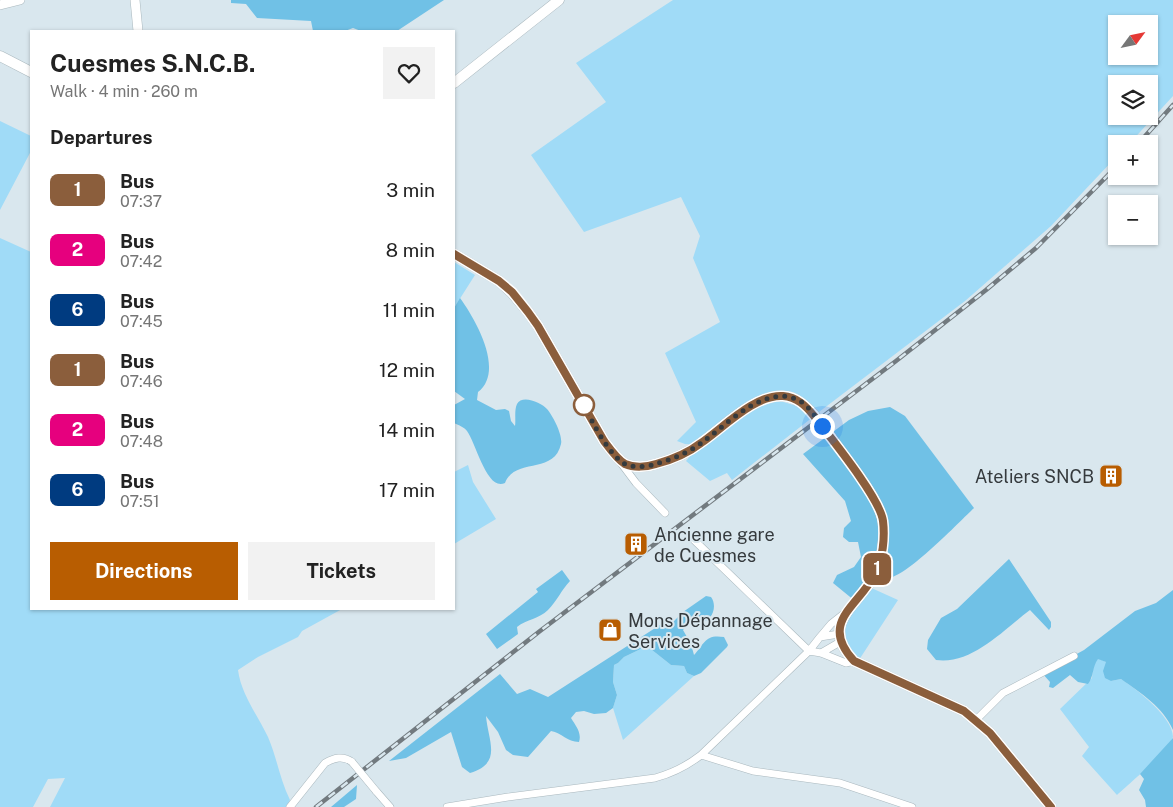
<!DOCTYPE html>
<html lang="en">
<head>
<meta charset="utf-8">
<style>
	:root { --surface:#fff; --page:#f2f2f2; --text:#222; --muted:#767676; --accent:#b85d01 }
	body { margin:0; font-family:"Public Sans",sans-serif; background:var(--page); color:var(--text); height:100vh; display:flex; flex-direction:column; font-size:19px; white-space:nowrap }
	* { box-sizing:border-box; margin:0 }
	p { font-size:16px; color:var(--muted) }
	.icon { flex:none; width:28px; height:28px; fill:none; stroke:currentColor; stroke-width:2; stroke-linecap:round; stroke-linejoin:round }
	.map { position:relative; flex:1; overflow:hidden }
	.details { position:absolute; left:30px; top:30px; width:425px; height:580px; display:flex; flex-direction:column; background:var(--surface); border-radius:0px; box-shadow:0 1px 4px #0004 }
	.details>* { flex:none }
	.badge { padding:0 10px; border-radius:8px; font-size:18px; line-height:32px }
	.needle { width:32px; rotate:57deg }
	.tools { position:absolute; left:1108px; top:15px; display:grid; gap:10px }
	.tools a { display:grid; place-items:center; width:50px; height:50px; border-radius:0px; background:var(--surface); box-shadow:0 1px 4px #0004; font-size:25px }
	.you { position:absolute; width:25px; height:25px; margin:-12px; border:4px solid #fff; border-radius:50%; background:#1a73e8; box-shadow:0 0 0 8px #1a73e833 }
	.map>.badge { position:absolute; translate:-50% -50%; box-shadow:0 0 0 2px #fff }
	h2 { padding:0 20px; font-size:19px; line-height:45px }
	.round { display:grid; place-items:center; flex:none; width:52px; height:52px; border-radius:0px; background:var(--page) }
	.headline { display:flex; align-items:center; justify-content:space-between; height:85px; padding:0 20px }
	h1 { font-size:24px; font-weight:700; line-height:38px }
	.cta { display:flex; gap:10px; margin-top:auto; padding:10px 20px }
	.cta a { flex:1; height:58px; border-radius:0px; background:var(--accent); color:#fff; font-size:20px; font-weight:700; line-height:58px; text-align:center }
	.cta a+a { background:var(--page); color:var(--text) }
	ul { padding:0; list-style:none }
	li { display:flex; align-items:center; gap:15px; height:60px; padding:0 20px }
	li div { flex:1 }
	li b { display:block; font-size:19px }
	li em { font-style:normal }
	li .badge { min-width:55px; font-weight:700; text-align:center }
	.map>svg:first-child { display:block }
	.green { fill:#a0dbf7; fill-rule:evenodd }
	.forest { fill:#70c1e6 }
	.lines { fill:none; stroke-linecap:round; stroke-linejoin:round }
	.minor-casing { stroke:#aab8be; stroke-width:8 }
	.tertiary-casing { stroke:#aab8be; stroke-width:10 }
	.secondary-casing { stroke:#aab8be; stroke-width:11 }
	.minor { stroke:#fff; stroke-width:7 }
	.tertiary { stroke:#fff; stroke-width:9 }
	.secondary { stroke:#fff; stroke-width:10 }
	.rail-casing { stroke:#727a7f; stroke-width:4.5 }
	.rail { stroke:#d9e7ee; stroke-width:2.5; stroke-dasharray:8; stroke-linecap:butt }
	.minor-bridge-casing { stroke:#aab8be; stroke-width:8; stroke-linecap:butt }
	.secondary-bridge-casing { stroke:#aab8be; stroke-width:11; stroke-linecap:butt }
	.minor-bridge { stroke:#fff; stroke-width:7 }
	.secondary-bridge { stroke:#fff; stroke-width:10 }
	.line-casing { stroke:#fff; stroke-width:11 }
	.line { stroke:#8b5e3c; stroke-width:8 }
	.walk { stroke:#353a3d; stroke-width:5; stroke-dasharray:0 9 }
	.stop-dot { fill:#fff; stroke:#8b5e3c; stroke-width:2.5 }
	.labels { text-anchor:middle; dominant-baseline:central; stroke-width:4; stroke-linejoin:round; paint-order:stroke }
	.poi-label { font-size:18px; fill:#353a3d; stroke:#d9e7ee; text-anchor:start }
</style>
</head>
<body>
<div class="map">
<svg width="1173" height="807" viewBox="0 0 1173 807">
	<rect width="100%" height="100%" fill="#d9e7ee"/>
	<path class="green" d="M673,0H1173V96L1129,144H1116V157L1051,226L965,301L819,412C811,404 794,387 781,392C777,393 773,396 770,398L797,406L813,417L732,480L727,473L710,481L686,461L699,445L685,444L677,441L696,422L665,353L720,322L693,258L700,236L681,197L584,232L531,155L606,102L576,63ZM1116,24H1149V56H1116ZM1116,84H1149V116H1116Z
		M0,121L31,136V151L0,210Z
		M0,238L31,252V609H342L302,631L298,637L258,657L238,670C241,694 258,716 268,737C277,758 280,780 290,800L287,807H50L65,778L48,779L33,807H0Z
		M454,262L475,275L454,308Z
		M468,465L473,482L496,519L454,544V472Z
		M867,586L898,600L857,663L844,650L845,613Z
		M647,646L671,665L684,666L687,673L694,676L623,740L613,708L617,695L613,682L614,665L618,663L624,657Z
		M1098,658L1106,662L1111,681L1121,679C1136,689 1173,717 1173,737C1170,749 1128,785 1117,795L1082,756L1089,747L1060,709L1092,678L1093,666Z"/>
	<path class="forest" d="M231,0H444L397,31H361L353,28L345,31H313L311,21L257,18L246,4L231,3Z
		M460,298C476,320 505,371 478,392L477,400L496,410L505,409L509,411L511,421L515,426C516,420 514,410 517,404C522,394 542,403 547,409C553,416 563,435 561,444C554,475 515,457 505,483C487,492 476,443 467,431C464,427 458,425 454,423V405L465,399L454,391V308Z
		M890,407L905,416L974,508C960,521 903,581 886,578C883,578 879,575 876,573L855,601L833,583L837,575L854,567L861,557L858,542H849L843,537L844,528L851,521L845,501L803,454L849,420L868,411Z
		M1009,559L1051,622V627L1049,630L1030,610C1003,630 972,665 936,660L927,649L928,640L941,618L957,609Z
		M562,570L570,581C562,589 557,601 548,610C539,619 527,619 517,627L518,634L497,649L486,634L538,592L536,589Z
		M1173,590V730C1163,707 1141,693 1121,679L1111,681L1105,678L1103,671L1106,662L1098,659C1092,667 1094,676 1088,684L1078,682L1070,675L1053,688L1049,687L1050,682L1042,673L1084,650L1135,611L1156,603Z
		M706,596L711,597C718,606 712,623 699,622C696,622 693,621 691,620L683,630L691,644L694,655C705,643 705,634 724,637L728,645L727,647L701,673L694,676L687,673L684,666L671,665L647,646L624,657L618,663L614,665L613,682L617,695L613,708L606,713L594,714L584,711L576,712L571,718C576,726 582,733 579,742C567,742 562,733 551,731L528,757L513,755L506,750L498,732L486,716C488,741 503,763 470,773L462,767L451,732L406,758L389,761L500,674L517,694L530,689L548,697L663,623L668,627L683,612Z
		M1173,738V807H1146L1145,800L1139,790L1144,779L1140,774Z
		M357,785L356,799L344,807H331Z"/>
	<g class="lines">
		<g class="minor-casing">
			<path id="minor" d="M621,463L636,483L665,513
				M693,539L809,651L821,653L846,663L854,661
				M820,637L831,624L845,613
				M821,653L840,642
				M976,720L1003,693L1074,656
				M701,755L753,771L840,783L912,807
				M376,791L390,807
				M290,807L325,763C334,758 343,755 352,762
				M447,807L508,797L655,778C673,773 687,766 701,755L809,651L820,637L839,634"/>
		</g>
		<g class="tertiary-casing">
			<path id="tertiary" d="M135,0L138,31
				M0,5L20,0"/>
		</g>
		<g class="secondary-casing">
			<path id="secondary" d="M0,56L31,72
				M454,83L559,0
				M454,254L499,281L512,293L528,312L538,326L604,441C610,449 617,459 625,464C634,468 647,467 656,464C671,460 688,453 701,443C722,428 755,394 783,396C797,397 806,406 815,416
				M831,437C845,458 877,495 882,518C886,532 882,561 875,574C859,606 818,623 854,661L964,711L990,733L1051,807"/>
		</g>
		<use href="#minor" class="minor"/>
		<use href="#tertiary" class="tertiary"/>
		<use href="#secondary" class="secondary"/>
		<g class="rail-casing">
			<path id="rail" d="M1138,144L1173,105
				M316,807L540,631L896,361L986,290L1036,248L1116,167"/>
		</g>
		<use href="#rail" class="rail"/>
		<g class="minor-bridge-casing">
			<path id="minor-bridge" d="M352,762L376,791"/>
		</g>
		<g class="secondary-bridge-casing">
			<path id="secondary-bridge" d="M815,416L831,437"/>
		</g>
		<use href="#minor-bridge" class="minor-bridge"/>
		<use href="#secondary-bridge" class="secondary-bridge"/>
	</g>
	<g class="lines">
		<g class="line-casing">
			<path id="line" d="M454,254L499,281L512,292L528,312L538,326L604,441C610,449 617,459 625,464C634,468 647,467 656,464C671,460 688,453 701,443C723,428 755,394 783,396C797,397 806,406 814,416C830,437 880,498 883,521C885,537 883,559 875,574C859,606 818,622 854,661L964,711L990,733L1051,807"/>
		</g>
		<use href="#line" class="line"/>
		<path class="walk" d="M584,405C592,422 609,455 625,464C634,468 647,467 655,464C671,460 687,453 700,444C727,425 768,379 803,403C811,409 817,419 822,426"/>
	</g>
	<defs>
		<g id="building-square" transform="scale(1.25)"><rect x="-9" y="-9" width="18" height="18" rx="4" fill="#b85d01" stroke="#d9e7ee"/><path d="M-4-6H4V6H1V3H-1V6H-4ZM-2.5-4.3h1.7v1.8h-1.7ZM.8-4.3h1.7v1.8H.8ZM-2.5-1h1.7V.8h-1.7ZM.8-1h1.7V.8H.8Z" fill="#fff"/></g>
		<g id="shop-square" transform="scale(1.25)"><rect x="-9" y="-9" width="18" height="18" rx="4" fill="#b85d01" stroke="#d9e7ee"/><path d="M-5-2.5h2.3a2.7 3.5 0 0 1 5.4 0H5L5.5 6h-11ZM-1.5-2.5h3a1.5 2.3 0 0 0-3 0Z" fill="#fff"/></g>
	</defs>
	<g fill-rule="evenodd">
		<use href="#building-square" x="1111" y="476"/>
		<use href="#building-square" x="636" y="544"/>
		<use href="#shop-square" x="610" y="630"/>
	</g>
	<circle class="stop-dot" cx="584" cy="405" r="10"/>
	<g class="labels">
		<g class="poi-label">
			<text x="1094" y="476" text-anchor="end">Ateliers SNCB</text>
			<text x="654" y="534">Ancienne gare<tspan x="654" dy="21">de Cuesmes</tspan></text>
			<text x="628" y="620">Mons Dépannage<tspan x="628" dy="21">Services</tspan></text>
		</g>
	</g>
</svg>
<div class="tools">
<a><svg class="needle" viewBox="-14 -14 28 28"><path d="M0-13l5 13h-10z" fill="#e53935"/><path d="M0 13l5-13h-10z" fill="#767676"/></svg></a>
<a><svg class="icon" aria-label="layers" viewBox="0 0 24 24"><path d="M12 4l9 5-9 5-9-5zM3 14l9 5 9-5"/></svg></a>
<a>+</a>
<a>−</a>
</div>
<div class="you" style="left:822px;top:426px"></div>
<b class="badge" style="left:877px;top:569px;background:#8b5e3c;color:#fff">1</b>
<section class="details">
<div class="headline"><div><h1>Cuesmes S.N.C.B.</h1><p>Walk · 4 min · 260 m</p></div><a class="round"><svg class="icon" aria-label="heart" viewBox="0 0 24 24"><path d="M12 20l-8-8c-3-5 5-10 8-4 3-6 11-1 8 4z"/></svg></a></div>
<h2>Departures</h2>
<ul>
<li><span class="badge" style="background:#8b5e3c;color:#fff">1</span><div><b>Bus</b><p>07:37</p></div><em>3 min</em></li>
<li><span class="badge" style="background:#e6007e;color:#fff">2</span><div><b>Bus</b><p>07:42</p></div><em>8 min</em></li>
<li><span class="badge" style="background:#003b80;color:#fff">6</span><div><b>Bus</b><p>07:45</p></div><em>11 min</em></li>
<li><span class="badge" style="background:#8b5e3c;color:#fff">1</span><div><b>Bus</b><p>07:46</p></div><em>12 min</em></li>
<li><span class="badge" style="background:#e6007e;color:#fff">2</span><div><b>Bus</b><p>07:48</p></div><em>14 min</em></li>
<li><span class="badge" style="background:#003b80;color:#fff">6</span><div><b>Bus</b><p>07:51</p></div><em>17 min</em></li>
</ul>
<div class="cta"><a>Directions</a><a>Tickets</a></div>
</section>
</div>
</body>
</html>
